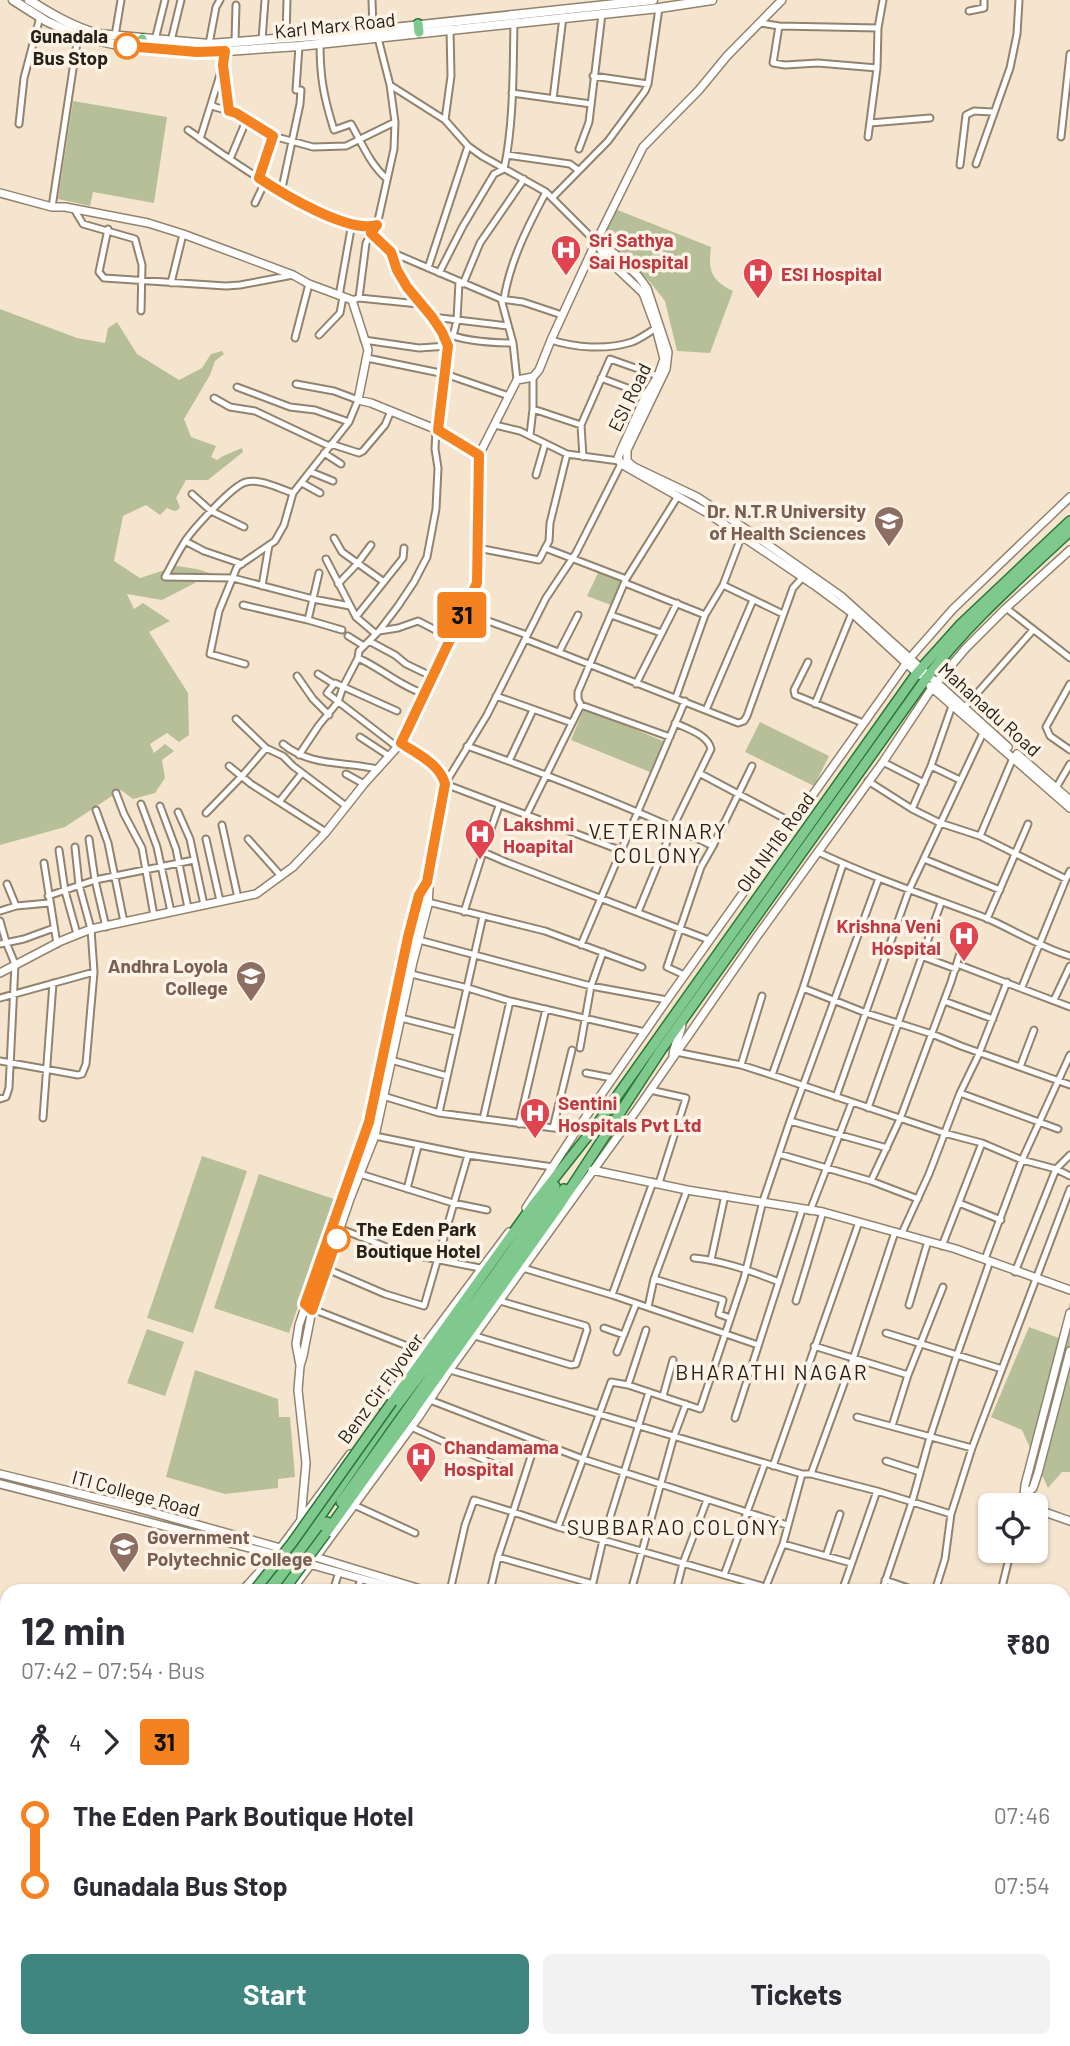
<!DOCTYPE html>
<html lang="en">
<head>
<meta charset="utf-8">
<style>
	:root { --surface:#fff; --page:#f2f2f3; --text:#2b2b33; --muted:#7c7c81; --accent:#3f8680 }
	body { margin:0; font-family:Barlow,sans-serif; background:var(--page); color:var(--text); height:100vh; display:flex; flex-direction:column; font-size:26px; white-space:nowrap }
	* { box-sizing:border-box; margin:0 }
	p { font-size:23px; color:var(--muted) }
	.icon { flex:none; width:38px; height:38px; fill:none; stroke:currentColor; stroke-width:2; stroke-linecap:round; stroke-linejoin:round }
	.map { position:relative; flex:1; overflow:hidden }
	.details { position:absolute; left:0px; top:1584px; width:1071px; height:464px; display:flex; flex-direction:column; background:var(--surface); border-radius:21px 21px 0 0; box-shadow:0 2px 5px #0004 }
	.details>* { flex:none }
	.badge { padding:0 14px; border-radius:5px; font-size:24px; line-height:46px }
	.fabs { position:absolute; left:978px; top:1493px; display:grid; gap:14px }
	.fabs a { display:grid; place-items:center; width:70px; height:70px; border-radius:10px; background:var(--surface); box-shadow:0 2px 5px #0004; font-size:35px }
	.map>.badge { position:absolute; translate:-50% -50%; box-shadow:0 0 0 4px #fff }
	.legs { display:flex; align-items:center; gap:10px; height:77px; padding:0 21px; font-size:23px }
	.legs p { margin-inline-start:auto }
	.head { display:flex; align-items:center; justify-content:space-between; height:119px; padding:0 21px }
	h1 { font-size:38px; font-weight:700; line-height:52px }
	.primary-button { display:flex; gap:14px; margin-top:auto; padding:14px 21px }
	.primary-button a { flex:1; height:80px; border-radius:10px; background:var(--accent); color:#fff; font-size:28px; font-weight:700; line-height:80px; text-align:center }
	.primary-button a+a { background:var(--page); color:var(--text) }
	ul { padding:0 21px; list-style:none }
	li { display:flex; align-items:center; gap:24px; height:70px; font-size:26px }
	li i { display:grid; place-items:center; width:10px; height:100%; margin:0 9px; background:currentColor }
	li i::after { content:''; width:18px; height:18px; margin:-9px; border:5px solid; border-radius:50%; background:var(--surface) }
	li p { margin-inline-start:auto }
	li:first-child i { background:linear-gradient(#0000 50%,currentColor 0) }
	li:last-child i { background:linear-gradient(currentColor 50%,#0000 0) }
	.map>svg:first-child { display:block }
	.green { fill:#b7bf98 }
	.lines { fill:none; stroke-linecap:round; stroke-linejoin:round }
	.minor-casing { stroke:#92836e; stroke-width:9 }
	.tertiary-casing { stroke:#92836e; stroke-width:10 }
	.secondary-casing { stroke:#92836e; stroke-width:11 }
	.primary-casing { stroke:#297735; stroke-width:12 }
	.minor { stroke:#fff; stroke-width:5 }
	.tertiary { stroke:#fff; stroke-width:7 }
	.secondary { stroke:#fff; stroke-width:8 }
	.primary { stroke:#7fc98f; stroke-width:9 }
	.primary-bridge-casing { stroke:#297735; stroke-width:12; stroke-linecap:butt }
	.primary-bridge { stroke:#7fc98f; stroke-width:9 }
	.line-1-casing { stroke:#fff; stroke-width:16 }
	.line-1 { stroke:#f58220; stroke-width:10 }
	.stop-1-dot { fill:#fff; stroke:#f58220; stroke-width:3.5 }
	.labels { text-anchor:middle; dominant-baseline:central; stroke-width:7; stroke-linejoin:round; paint-order:stroke }
	.street-label { font-size:19px; fill:#272118; stroke:#fef3e6 }
	.stop-label { font-size:19px; font-weight:bold; fill:#272118; stroke:#fef3e6; text-anchor:end }
	.health-label { font-size:19px; font-weight:bold; fill:#be3a42; stroke:#fef3e6; text-anchor:start }
	.education-label { font-size:19px; font-weight:bold; fill:#785e54; stroke:#fef3e6; text-anchor:end }
	.neighbourhood-label { font-size:21px; letter-spacing:2px; fill:#272118; stroke:#fef3e6 }
</style>
</head>
<body>
<div class="map">
<svg width="1070" height="2046" viewBox="0 0 1070 2046">
	<rect width="100%" height="100%" fill="#f6e5ce"/>
	<path class="green" d="M73,101L167,117L154,203L93,192L90,206L58,199Z
		M615,209L711,247C708,271 711,280 733,291L710,353L677,351L665,301L650,282L603,237Z
		M0,309L77,338L105,343L108,328L117,322L137,354L179,380L202,368L211,354L222,351L224,354L215,361L210,375L184,419L191,437L216,446L211,457L217,460L223,456L242,448L243,452L208,480H186L176,498L180,507L178,510L174,511L167,508L160,515L146,505L123,516L114,561L140,578L177,566L197,569L219,576L196,574L195,583L162,600L127,594L134,609L143,603L170,621L149,632L188,693L189,735L179,742L167,733L150,744L154,753L165,744L174,751L162,760L165,778L155,793L133,799L121,790L65,827L0,845Z
		M599,571L624,582L611,605L587,596Z
		M584,708L663,741L650,772L571,740Z
		M760,722L829,756L814,786L745,752Z
		M202,1156L247,1171L193,1333L147,1318Z
		M259,1174L334,1199L289,1333L214,1308Z
		M1070,1302V1472H1062L1048,1488L1022,1430L991,1417L1029,1327L1059,1338Z
		M147,1329L184,1342L165,1396L127,1383Z
		M195,1370L278,1399L279,1417H290L295,1477L278,1479V1488L225,1494L166,1477Z"/>
	<g class="lines">
		<g class="minor-casing">
			<path id="minor" d="M372,0L373,29
				M969,11L984,8V0
				M760,23L779,26L878,28
				M779,26L773,63L785,65L818,63L877,68
				M115,36L121,0
				M286,38L287,0
				M378,38L390,85L445,120L468,146L482,156L546,192L596,242
				M155,40L165,0
				M262,40L265,0
				M171,41L181,0
				M235,41L236,5
				M209,44L216,7L220,0
				M320,44C320,78 324,98 334,130L351,124C362,143 369,163 387,179
				M224,69L229,111
				M593,76L648,84
				M512,93L591,104
				M553,99L563,17
				M211,104L223,65L225,51
				M445,120L451,76L450,29
				M870,123L930,118
				M19,124L24,78L40,17
				M188,130C220,153 340,239 377,225
				M868,137L877,68L878,28L883,0
				M1061,137L1070,54
				M200,139L211,104L215,107L236,113L273,136L313,147L346,146L395,122
				M579,149L589,122L602,14
				M507,155L570,164L578,170
				M230,159L246,121
				M976,164L1010,68L1017,34L1019,0
				M960,165L966,115L974,111L993,112
				M259,178L273,136
				M281,193L300,104L301,90H296L299,46
				M552,198L608,141L645,91L648,84L659,8
				M255,203L265,182
				M52,207L78,36
				M74,209L83,224L135,239L142,265L141,311
				M108,229L99,272L104,278L226,286L240,285L293,275
				M391,252L501,299L523,302L562,315
				M428,268L468,146
				M439,273L463,226L494,174L504,169C514,123 513,69 514,22
				M171,283L183,234
				M463,284L480,243L524,179
				M339,296L352,223
				M359,298L419,304
				M501,299L513,343L517,380
				M504,299C510,261 528,226 546,192
				M352,300L359,298L366,243L377,225L394,149L395,122L390,85
				M432,317L508,326
				M442,332C463,341 489,343 513,343
				M319,335L340,313L343,297
				M453,336L457,320L459,282
				M295,338L309,284
				M364,340L419,348L448,346L442,332L432,317L407,287L397,270L391,252L371,233
				M551,340C576,348 606,350 632,342C640,339 648,333 656,328
				M367,358L445,374L509,396
				M601,378L646,395
				M237,387L290,407L315,410L349,422
				M214,398L230,407L255,411L329,446
				M533,409L581,425
				M495,425L520,431L567,454L619,461
				M438,430L448,346
				M530,435L533,409V377
				M331,444L359,453L363,451L385,425L391,411
				M324,453L341,464
				M583,457L581,425L610,359L658,376
				M623,463L621,464L576,553L546,598L487,715L445,784L638,857
				M311,472L333,481
				M536,475L545,444
				M302,483L320,493
				M293,493C280,489 259,478 246,482C233,485 191,531 184,543C177,554 171,566 165,577L233,578L313,599L350,606
				M192,494L211,511L244,527
				M334,538L342,552L384,582
				M185,541L204,551L242,564
				M478,548L539,560L549,541L550,523L567,454
				M545,548L626,579
				M326,559L356,617
				M625,583L705,615
				M338,584L357,564L371,545
				M723,585L783,614
				M262,586L269,545
				M243,605L308,620L342,630
				M1006,608L1070,658
				M463,612L527,635
				M611,615L661,633
				M308,620L319,573
				M379,631L398,628L418,621L451,638
				M376,634L356,617L403,558L404,548
				M348,636L364,646
				M525,639L738,723L744,721L747,716L793,588L803,577
				M369,641L395,655L406,664L433,677
				M559,652L578,615
				M358,658C381,668 401,687 425,694
				M808,662L794,690L795,695L863,723
				M245,664L210,654L219,611L237,567L275,541L284,525L293,493L349,422L358,400L334,391L296,384
				M318,674L334,684
				M297,676L313,699L329,715
				M636,684L677,603
				M1070,684L1046,727L1050,736L1070,750
				M496,696L572,723
				M676,697L705,615L723,585L742,535
				M815,704L852,613
				M581,705L670,737
				M964,708L1033,630
				M706,710L753,600
				M397,711L335,683L327,693L397,747
				M236,719L266,748
				M360,737L389,756
				M283,744C311,767 343,761 377,769
				M467,746C551,776 633,808 713,846
				M299,755L319,725L338,702L343,687L358,658L359,651L379,631L398,606L414,582L427,557L436,509L438,468L435,449L436,429
				M509,761L533,710
				M883,762L924,783
				M229,766L251,784L326,832
				M931,766L960,780
				M699,773L793,823
				M346,774L364,784
				M868,781L912,809L940,823L980,836L1066,879L1070,871
				M1056,788L1070,764
				M116,793L124,814L142,848L154,916
				M279,802L302,773
				M141,804L157,847L171,912
				M160,806L176,849L188,908
				M499,806L483,852L506,862L709,940
				M912,809L931,766L952,706
				M96,810L108,843L124,922
				M178,812L190,839L204,905
				M206,813L242,776L266,748L283,756L293,766L346,806
				M526,816L581,705L578,699V692L626,579L678,496
				M222,825L238,898
				M980,836L1013,758
				M89,839L95,880L106,927
				M206,839L220,901
				M248,839L281,876
				M75,847L79,885L91,929L94,972
				M59,850L65,891L77,934
				M818,852C873,878 930,897 986,918C1014,930 1040,947 1070,956
				M924,859L1000,890
				M44,863L57,944
				M7,884L16,906
				M48,896L95,880L194,860
				M428,902L545,931L642,967
				M0,911L16,906L49,903
				M464,912L483,852
				M638,912L673,827L711,749C708,735 688,729 675,723
				M987,919L1028,824
				M0,921L6,942L15,964L9,1088L6,1097L0,1099
				M419,940L591,986L667,1000
				M0,944L24,939L54,928
				M581,945L685,701
				M921,956L956,969
				M957,964L1070,1007
				M411,974L468,988L510,1001L645,1032
				M684,975L667,967L701,867L713,846L752,766
				M1022,987L1066,879
				M803,988L866,1013L932,1034L961,1046L1070,1085
				M0,998L94,972L86,1064L82,1074L78,1075L0,1061
				M1054,1000L1070,966
				M944,1001L993,1019
				M401,1018L456,1032
				M580,1048L591,986L603,952
				M676,1052L741,1065L772,1075L944,1133L982,1143L1022,1160L1056,1169L1070,1176
				M391,1060L447,1076
				M741,1065L762,996
				M1020,1067L1034,1030
				M586,1073L612,1078
				M772,1075L803,988L843,864
				M650,1090L686,1098L659,1183
				M960,1093L1058,1129
				M383,1096L439,1113L576,1131
				M836,1097L909,890L983,733
				M868,1108L941,903
				M439,1113L483,916
				M43,1118L53,983
				M483,1119L510,1001
				M790,1121L887,1148
				M519,1124L546,1009
				M553,1128L572,1050
				M375,1136L468,1155L553,1167
				M779,1154L871,1181L918,1199
				M360,1174L453,1203L487,1210
				M871,1181L900,1119L951,982L964,940
				M407,1189L418,1146
				M959,1203L1001,1220
				M810,1211L852,1102
				M341,1229L399,1252L480,1268
				M902,1233L929,1174L960,1093L978,1056L1007,982
				M942,1246L982,1143
				M694,1258C724,1261 751,1271 779,1282
				M985,1259L1022,1160L1070,1055
				M711,1260L725,1195
				M523,1268L612,1295L758,1345
				M327,1269L385,1294L424,1306L468,1155
				M1015,1272L1056,1169L1070,1155
				M654,1279L723,1300L719,1314L730,1318
				M612,1295L653,1182
				M796,1301L823,1212
				M909,1305L928,1241
				M648,1307L654,1279L687,1190
				M310,1308L420,1351
				M604,1328L624,1335
				M886,1333L1002,1369
				M475,1336L571,1365L576,1364L587,1330L586,1326L500,1301
				M814,1346L908,1375
				M617,1352L636,1304
				M450,1370L802,1474H811L877,1491L951,1514
				M628,1385L646,1330
				M663,1396L673,1360
				M430,1400L583,1459L611,1382L628,1385L700,1409L744,1278L763,1201L790,1121L879,878
				M857,1417L972,1448
				M735,1418L802,1210
				M892,1426L908,1375L943,1287
				M411,1427L500,1467
				M536,1441L513,1512L558,1527L779,1591
				M886,1461L920,1472
				M773,1466L859,1222
				M811,1474L853,1359L895,1232
				M354,1505L415,1533
				M558,1527L583,1459L787,1525
				M783,1544L851,1563
				M826,1556L840,1514
				M498,1557L593,1584
				M724,1575L765,1463
				M885,1580L917,1591
				M333,1591L339,1572
				M357,1591L361,1579
				M450,1591L465,1525L474,1500L513,1512L498,1557L490,1591
				M591,1591L603,1540L649,1392
				M631,1591L674,1436L686,1404
				M676,1591L683,1563L707,1500
				M764,1591L783,1544L802,1474
				M842,1591L877,1491
				M882,1591L912,1502L930,1437L957,1355L990,1261
				M935,1591L945,1559L951,1514L972,1448L1070,1189
				M1001,1591L1011,1550
				M1064,1620L1070,1622
				M1064,1665L1070,1650
				M1064,1687L1070,1690
				M1064,1705L1070,1708
				M0,1756L7,1759
				M0,1806L7,1810
				M1064,1901L1070,1903
				M1064,1930L1070,1912
				M1064,1938L1070,1940
				M7,1990V1993
				M99,2040L110,2046
				M127,2046L130,2040
				M336,2046L339,2040
				M382,2046L385,2040
				M425,2046L428,2040
				M511,2046L514,2040
				M549,2046L552,2040
				M589,2046L591,2040
				M718,2046L721,2040
				M759,2046L761,2040
				M807,2046L810,2040
				M920,2046L921,2040
				M1024,2046L1026,2040
				M1068,2046L1070,2040"/>
		</g>
		<g class="tertiary-casing">
			<path id="tertiary" d="M0,193L52,207H65L148,223L183,234L293,275L309,284L352,300L368,350L358,400L371,403L445,433L479,455
				M596,242L606,258L643,293L656,328L664,359L658,376L646,395L621,450L618,458L621,464L709,514L814,585L852,613L919,675
				M599,244L615,254L638,276L647,288L668,352L666,369L627,450V461L634,467L697,497L737,523L841,596L1008,747
				M930,686L1070,808
				M1017,754L1070,800
				M0,973L61,941L91,929L256,894L293,867L326,832L364,784L401,743L477,583L479,455L517,380L533,377L539,370L551,340L596,242L643,147L699,90L727,56L782,0
				M673,1056C673,1043 683,1034 682,1021
				M592,1170L687,1190L823,1212L956,1249L1070,1290
				M526,1208L576,1131L667,1000L910,658L953,609L1070,497
				M300,1365L296,1344L299,1325L368,1122L407,937L419,895L427,882
				M383,1407L420,1351L509,1232
				M0,1474L130,1506L284,1549
				M0,1484L277,1555
				M1024,1496L1033,1488L1038,1473L1070,1351
				M1023,1505H1021L1024,1496L1025,1485L1070,1313
				M1036,1509L1070,1521
				M301,1519L306,1463L298,1390L300,1366L303,1356L312,1310L350,1199L375,1136L413,962L428,905L429,889L427,882L445,784C440,764 417,754 401,743
				M312,1556L427,1591
				M316,1557L418,1418L448,1372L636,1111L758,935L883,762L932,688L966,648L1006,608L1070,550
				M302,1562L405,1591
				M242,1591L276,1554L350,1454
				M291,1591L311,1564
				M0,1702L7,1705
				M1064,1788L1070,1769
				M0,1819L7,1817
				M0,1877L7,1869
				M0,1931L7,1923
				M474,2046L476,2040
				M482,2046L484,2040
				M878,2046L880,2040
				M886,2046L888,2040
				M972,2046L974,2040
				M978,2046L980,2040"/>
		</g>
		<g class="secondary-casing">
			<path id="secondary" d="M13,0L46,21L78,36L113,44L141,47L212,52L299,46L659,8L712,0
				M29,0C51,14 73,27 98,34L209,44L328,35L653,0"/>
		</g>
		<g class="primary-casing">
			<path id="primary" d="M418,24L419,32
				M141,47L142,39
				M392,1402L533,1205L598,1123L917,673L961,624L1070,521
				M341,1502L564,1189
				M326,1533L557,1209L661,1050L925,680C967,624 1019,579 1070,531
				M264,1591C311,1535 348,1473 391,1414C447,1339 505,1265 555,1186
				M274,1591L299,1561L327,1522
				M0,1884L7,1876
				M0,1897L7,1889
				M0,1910L7,1902"/>
		</g>
		<use href="#minor" class="minor"/>
		<use href="#tertiary" class="tertiary"/>
		<use href="#secondary" class="secondary"/>
		<use href="#primary" class="primary"/>
		<g class="primary-bridge-casing">
			<path id="primary-bridge" d="M254,1591L292,1543L392,1402
				M283,1591L326,1533"/>
		</g>
		<use href="#primary-bridge" class="primary-bridge"/>
	</g>
	<g class="lines">
		<g class="line-1-casing">
			<path id="line-1" d="M127,46L197,52L225,51L223,65L229,111L236,113L273,136L259,178C283,194 349,234 377,225L371,233L391,252L397,270L407,287L432,317L442,332L448,346L438,430L479,455L477,583L401,743C417,754 440,764 445,784L427,882L419,895L408,937L369,1122L305,1304L312,1310L337,1239"/>
		</g>
		<use href="#line-1" class="line-1"/>
	</g>
	<defs>
		<g id="hospital-pin" transform="scale(1.575)"><path d="M0 17L-7.5 6A9.5 9.5 0 1 1 7.5 6Z" fill="#e0444e" stroke="#fef3e6"/><path d="M-5-5h3v3.5h4V-5h3V5h-3V1.5h-4V5h-3Z" fill="#fff"/></g>
		<g id="university-pin" transform="scale(1.575)"><path d="M0 17L-7.5 6A9.5 9.5 0 1 1 7.5 6Z" fill="#8d6e63" stroke="#fef3e6"/><path d="M0-5L7-2L0 1L-7-2ZM-4 1L0 2.5L4 1V4Q0 6-4 4Z" fill="#fff"/></g>
	</defs>
	<g fill-rule="evenodd">
		<use href="#hospital-pin" x="566" y="250"/>
		<use href="#hospital-pin" x="758" y="273"/>
		<use href="#university-pin" x="889" y="521"/>
		<use href="#hospital-pin" x="480" y="834"/>
		<use href="#hospital-pin" x="964" y="936"/>
		<use href="#university-pin" x="251" y="976"/>
		<use href="#hospital-pin" x="535" y="1113"/>
		<use href="#hospital-pin" x="421" y="1457"/>
		<use href="#university-pin" x="124" y="1547"/>
	</g>
	<g class="stop-1-dot">
		<circle cx="127" cy="46" r="12"/>
		<circle cx="337" cy="1239" r="12"/>
	</g>
	<g class="labels">
		<g class="street-label">
			<text transform="translate(335 25) rotate(-6)">Karl Marx Road</text>
			<text transform="translate(629 397) rotate(-64)">ESI Road</text>
			<text transform="translate(990 709) rotate(42)">Mahanadu Road</text>
			<text transform="translate(775 842) rotate(-54)">Old NH16 Road</text>
			<text transform="translate(380 1388) rotate(-54)">Benz Cir Flyover</text>
			<text transform="translate(136 1493) rotate(15)">ITI College Road</text>
		</g>
		<g class="stop-label">
			<text x="108" y="35">Gunadala<tspan x="108" dy="22">Bus Stop</tspan></text>
			<text x="356" y="1228" text-anchor="start">The Eden Park<tspan x="356" dy="22">Boutique Hotel</tspan></text>
		</g>
		<g class="health-label">
			<text x="589" y="239">Sri Sathya<tspan x="589" dy="22">Sai Hospital</tspan></text>
			<text x="781" y="273">ESI Hospital</text>
			<text x="503" y="823">Lakshmi<tspan x="503" dy="22">Hoapital</tspan></text>
			<text x="941" y="925" text-anchor="end">Krishna Veni<tspan x="941" dy="22">Hospital</tspan></text>
			<text x="558" y="1102">Sentini<tspan x="558" dy="22">Hospitals Pvt Ltd</tspan></text>
			<text x="444" y="1446">Chandamama<tspan x="444" dy="22">Hospital</tspan></text>
		</g>
		<g class="education-label">
			<text x="866" y="510">Dr. N.T.R University<tspan x="866" dy="22">of Health Sciences</tspan></text>
			<text x="228" y="965">Andhra Loyola<tspan x="228" dy="22">College</tspan></text>
			<text x="147" y="1536" text-anchor="start">Government<tspan x="147" dy="22">Polytechnic College</tspan></text>
		</g>
		<g class="neighbourhood-label">
			<text x="658" y="830">VETERINARY<tspan x="658" dy="24">COLONY</tspan></text>
			<text x="772" y="1371">BHARATHI NAGAR</text>
			<text x="674" y="1526">SUBBARAO COLONY</text>
		</g>
	</g>
</svg>
<div class="fabs">
<a><svg class="icon" aria-label="locate" viewBox="0 0 24 24"><circle cx="12" cy="12" r="6"/><path d="M12 2v4M12 18v4M2 12h4M18 12h4"/></svg></a>
</div>
<b class="badge" style="left:462px;top:615px;background:#f58220;color:#111">31</b>
<section class="details">
<div class="head"><div><h1>12 min</h1><p>07:42 – 07:54 · Bus</p></div><b>₹80</b></div>
<div class="legs"><svg class="icon" aria-label="walk" viewBox="0 0 24 24"><circle cx="13" cy="4" r="2"/><path d="M13 8l-2 6 4 7M11 14l-3 7M7 12l3-4h3l4 4"/></svg>4<svg class="icon" aria-label="forward" viewBox="0 0 24 24"><path d="M9 5l7 7-7 7"/></svg><b class="badge" style="background:#f58220;color:#111">31</b></div>
<ul>
<li><i style="color:#f58220"></i><b>The Eden Park Boutique Hotel</b><p>07:46</p></li>
<li><i style="color:#f58220"></i><b>Gunadala Bus Stop</b><p>07:54</p></li>
</ul>
<div class="primary-button"><a>Start</a><a>Tickets</a></div>
</section>
</div>
</body>
</html>
